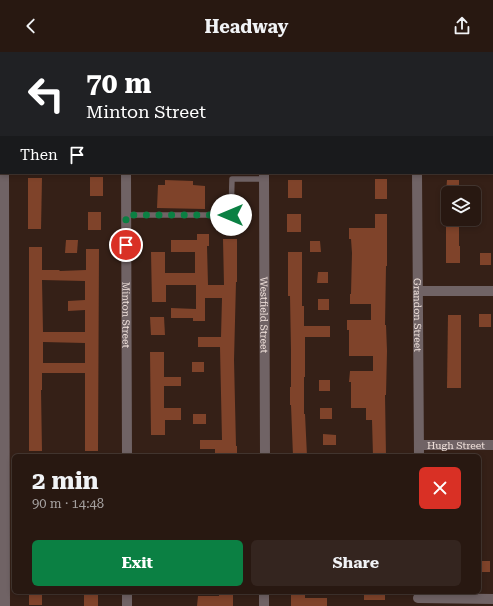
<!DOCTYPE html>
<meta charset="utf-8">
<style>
body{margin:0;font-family:"Roboto Serif",serif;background:#34251f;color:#f1f3f6;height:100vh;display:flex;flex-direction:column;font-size:15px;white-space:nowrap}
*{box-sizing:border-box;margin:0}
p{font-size:13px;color:#a5a09f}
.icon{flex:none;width:22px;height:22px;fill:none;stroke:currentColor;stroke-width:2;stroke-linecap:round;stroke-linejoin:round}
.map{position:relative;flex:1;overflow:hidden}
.details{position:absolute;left:12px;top:402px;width:469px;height:140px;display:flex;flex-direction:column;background:#281811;border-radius:6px;box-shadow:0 2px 6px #0003,0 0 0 1px #443731}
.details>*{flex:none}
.hud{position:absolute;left:0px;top:0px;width:493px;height:122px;box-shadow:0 2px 6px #0003,0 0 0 1px #443731;background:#202124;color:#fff;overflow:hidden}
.controls{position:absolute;left:441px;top:134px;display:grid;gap:8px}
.controls a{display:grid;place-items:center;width:40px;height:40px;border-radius:6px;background:#281811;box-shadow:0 2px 6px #0003,0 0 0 1px #443731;font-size:20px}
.pin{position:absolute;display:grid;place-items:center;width:34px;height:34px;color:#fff;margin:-17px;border:2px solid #fff;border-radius:50%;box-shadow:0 1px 4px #0007}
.me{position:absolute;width:44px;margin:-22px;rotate:270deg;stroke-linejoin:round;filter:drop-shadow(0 0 3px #0008)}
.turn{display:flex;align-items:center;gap:14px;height:84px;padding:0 20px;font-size:18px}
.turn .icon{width:52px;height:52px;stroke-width:2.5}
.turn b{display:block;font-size:28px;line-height:34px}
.then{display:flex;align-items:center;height:38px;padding:0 20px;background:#0003;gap:8px;font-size:15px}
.round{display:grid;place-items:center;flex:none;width:42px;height:42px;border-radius:6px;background:#34251f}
.overview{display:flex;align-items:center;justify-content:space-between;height:68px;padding:0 20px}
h1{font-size:24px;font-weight:700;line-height:30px}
.button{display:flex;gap:8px;margin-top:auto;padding:8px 20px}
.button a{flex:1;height:46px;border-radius:6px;background:#0b8043;color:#fff;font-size:16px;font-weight:700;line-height:46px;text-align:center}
.button a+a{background:#34251f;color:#f1f3f6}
header{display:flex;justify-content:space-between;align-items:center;height:52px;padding:0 20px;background:#281811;font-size:18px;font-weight:700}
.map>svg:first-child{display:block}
</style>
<header><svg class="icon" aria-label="back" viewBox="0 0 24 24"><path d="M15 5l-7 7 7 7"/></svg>Headway<svg class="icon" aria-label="share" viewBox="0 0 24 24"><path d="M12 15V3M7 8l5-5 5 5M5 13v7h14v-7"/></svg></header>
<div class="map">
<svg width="493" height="554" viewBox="0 0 493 554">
<rect width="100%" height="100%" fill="#352017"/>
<g fill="#43281c">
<path d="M 0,0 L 144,0 L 1,1 L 0,54 Z"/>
<path d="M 168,0 L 493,0 L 493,56 L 492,1 L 168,1 Z"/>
</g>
<g fill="#7f432a" fill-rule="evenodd">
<rect x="90" y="125" width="13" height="19"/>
<path d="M 28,126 L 42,126 L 41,177 L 28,177 Z"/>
<rect x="375" y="127" width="12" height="20"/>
<path d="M 165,128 L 193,129 L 193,133 L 205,134 L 205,157 L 157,156 L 158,133 L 165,133 Z"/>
<rect x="288" y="128" width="14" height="18"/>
<path d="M 447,128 L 459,128 L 459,141 L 446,141 Z"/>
<rect x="88" y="160" width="13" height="18"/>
<rect x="287" y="162" width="14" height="18"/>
<path d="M 375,162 L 387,162 L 387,214 L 386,214 L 385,273 L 386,273 L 387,299 L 386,343 L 385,343 L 386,404 L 373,404 L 372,368 L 366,368 L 366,356 L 351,356 L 351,330 L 349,330 L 350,319 L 373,319 L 373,304 L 349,304 L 349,278 L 347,278 L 347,268 L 371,268 L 371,252 L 350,252 L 350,242 L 351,242 L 352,201 L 351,187 L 349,187 L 349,176 L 375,176 Z"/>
<path d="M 446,167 L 459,167 L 459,194 L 460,194 L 460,211 L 446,211 Z"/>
<path d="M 197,182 L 209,182 L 209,194 L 207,194 L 208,233 L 224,233 L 223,187 L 237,187 L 237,230 L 236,230 L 234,308 L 236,394 L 237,394 L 237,404 L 215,404 L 215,397 L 200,397 L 200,388 L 222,388 L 220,295 L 198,295 L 198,285 L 221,285 L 222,246 L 205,246 L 205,269 L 193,269 L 193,266 L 171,266 L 171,256 L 196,257 L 196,233 L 166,233 L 166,250 L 152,250 L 151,200 L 165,200 L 165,221 L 195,221 L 195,200 L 171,200 L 171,188 L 197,188 Z"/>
<path d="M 66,188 L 78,188 L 77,201 L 65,201 Z"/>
<path d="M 310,189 L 320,189 L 321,200 L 310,200 Z"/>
<path d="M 29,195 L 42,195 L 42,218 L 59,218 L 60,219 L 86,218 L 86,197 L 99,197 L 98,399 L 85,399 L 85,321 L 42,321 L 42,338 L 41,338 L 42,399 L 29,399 ZM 42,228 L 85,229 L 85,248 L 68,249 L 68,259 L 85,258 L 85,280 L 43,280 ZM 43,290 L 85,291 L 85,311 L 43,311 Z"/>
<path d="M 288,200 L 302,200 L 302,254 L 304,254 L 304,274 L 330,274 L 330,285 L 305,285 L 305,325 L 304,325 L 304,362 L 305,362 L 307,404 L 293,404 L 291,353 L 290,353 L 290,335 L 291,335 L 291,298 L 290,244 L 288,244 Z"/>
<rect x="480" y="201" width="11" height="12"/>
<path d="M 318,220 L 328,220 L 328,231 L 317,231 Z"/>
<rect x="318" y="247" width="11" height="11"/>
<rect x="479" y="262" width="12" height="13"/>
<path d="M 448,263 L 461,263 L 461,336 L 447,336 Z"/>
<path d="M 150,265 L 164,265 L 165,283 L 151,283 Z"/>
<path d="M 150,300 L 164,300 L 164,325 L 181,325 L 181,334 L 164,334 L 164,356 L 181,356 L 181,368 L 165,368 L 165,383 L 151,383 Z"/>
<rect x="192" y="310" width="12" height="10"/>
<rect x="319" y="328" width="11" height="11"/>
<rect x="320" y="356" width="12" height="11"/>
<rect x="193" y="362" width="13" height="10"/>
<path d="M 323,382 L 336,383 L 336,393 L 323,393 Z"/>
<rect x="480" y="509" width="10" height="11"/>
<rect x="29" y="540" width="13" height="13"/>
<rect x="84" y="540" width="14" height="14"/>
<path d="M 219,540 L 233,540 L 233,554 L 197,554 L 198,544 L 219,544 Z"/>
<path d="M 291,540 L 305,540 L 305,546 L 327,546 L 327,554 L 291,554 Z"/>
<rect x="364" y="540" width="21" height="8"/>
</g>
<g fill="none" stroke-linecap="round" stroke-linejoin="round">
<g stroke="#706365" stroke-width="5.5">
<path d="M 125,0 L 126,1"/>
<path d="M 104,1 L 105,0"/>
<path d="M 321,1 L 397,1"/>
<path d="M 126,163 L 231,163 L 232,127 L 264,127"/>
</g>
<g stroke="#706365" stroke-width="10">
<path d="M 20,1 L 20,0"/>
<path d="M 156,1 L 156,0"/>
<path d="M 292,1 L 292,0"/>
<path d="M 428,1 L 428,0"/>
<path d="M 4,121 L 5,554"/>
<path id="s1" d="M 126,121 L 127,404"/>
<path id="s2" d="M 264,121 L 265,404"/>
<path id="s3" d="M 417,121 L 419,404"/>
<path d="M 419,239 L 493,239"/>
<path id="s4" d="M 419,393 L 493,393"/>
<path d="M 418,546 L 493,547"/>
<path d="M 127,554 L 127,540"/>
<path d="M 264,554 L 264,540"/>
</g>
<g stroke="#9a8689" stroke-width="10">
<path d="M 0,78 L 1,78"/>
<path d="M 492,81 L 493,81"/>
</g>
</g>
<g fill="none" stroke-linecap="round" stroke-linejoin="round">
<path stroke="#0b8043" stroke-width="7" stroke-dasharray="0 12.6" d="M 126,193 L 126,163 L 231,163"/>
</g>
<g text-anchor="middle" stroke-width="3.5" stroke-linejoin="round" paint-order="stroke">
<g font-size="10" fill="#f3e4de" stroke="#160c08">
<text dy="4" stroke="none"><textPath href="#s3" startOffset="142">Grandon Street</textPath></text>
<text dy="4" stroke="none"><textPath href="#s1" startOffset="142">Minton Street</textPath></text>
<text dy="4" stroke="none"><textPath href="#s2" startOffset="142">Westfield Street</textPath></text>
<text dy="4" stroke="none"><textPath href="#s4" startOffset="37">Hugh Street</textPath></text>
</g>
</g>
</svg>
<div class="controls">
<a><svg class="icon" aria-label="layers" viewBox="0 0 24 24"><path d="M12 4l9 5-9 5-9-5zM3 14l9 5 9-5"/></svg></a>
</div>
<div class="pin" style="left:126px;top:193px;background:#d93025"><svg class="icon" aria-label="arrive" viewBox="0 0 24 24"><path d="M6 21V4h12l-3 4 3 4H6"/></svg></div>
<svg class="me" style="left:231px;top:163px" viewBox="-20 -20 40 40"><circle r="19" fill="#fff"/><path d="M0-13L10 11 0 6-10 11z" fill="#0b8043"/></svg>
<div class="hud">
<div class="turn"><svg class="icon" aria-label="left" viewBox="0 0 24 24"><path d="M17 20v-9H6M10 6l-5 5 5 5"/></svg><div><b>70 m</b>Minton Street</div></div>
<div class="then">Then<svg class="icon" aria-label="arrive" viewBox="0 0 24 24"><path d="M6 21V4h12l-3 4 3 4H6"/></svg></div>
</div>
<section class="details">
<div class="overview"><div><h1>2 min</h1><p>90 m · 14:48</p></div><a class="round" style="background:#d93025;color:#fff"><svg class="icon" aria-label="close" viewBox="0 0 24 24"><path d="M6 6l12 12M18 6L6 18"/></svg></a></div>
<div class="button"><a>Exit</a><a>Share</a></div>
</section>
</div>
